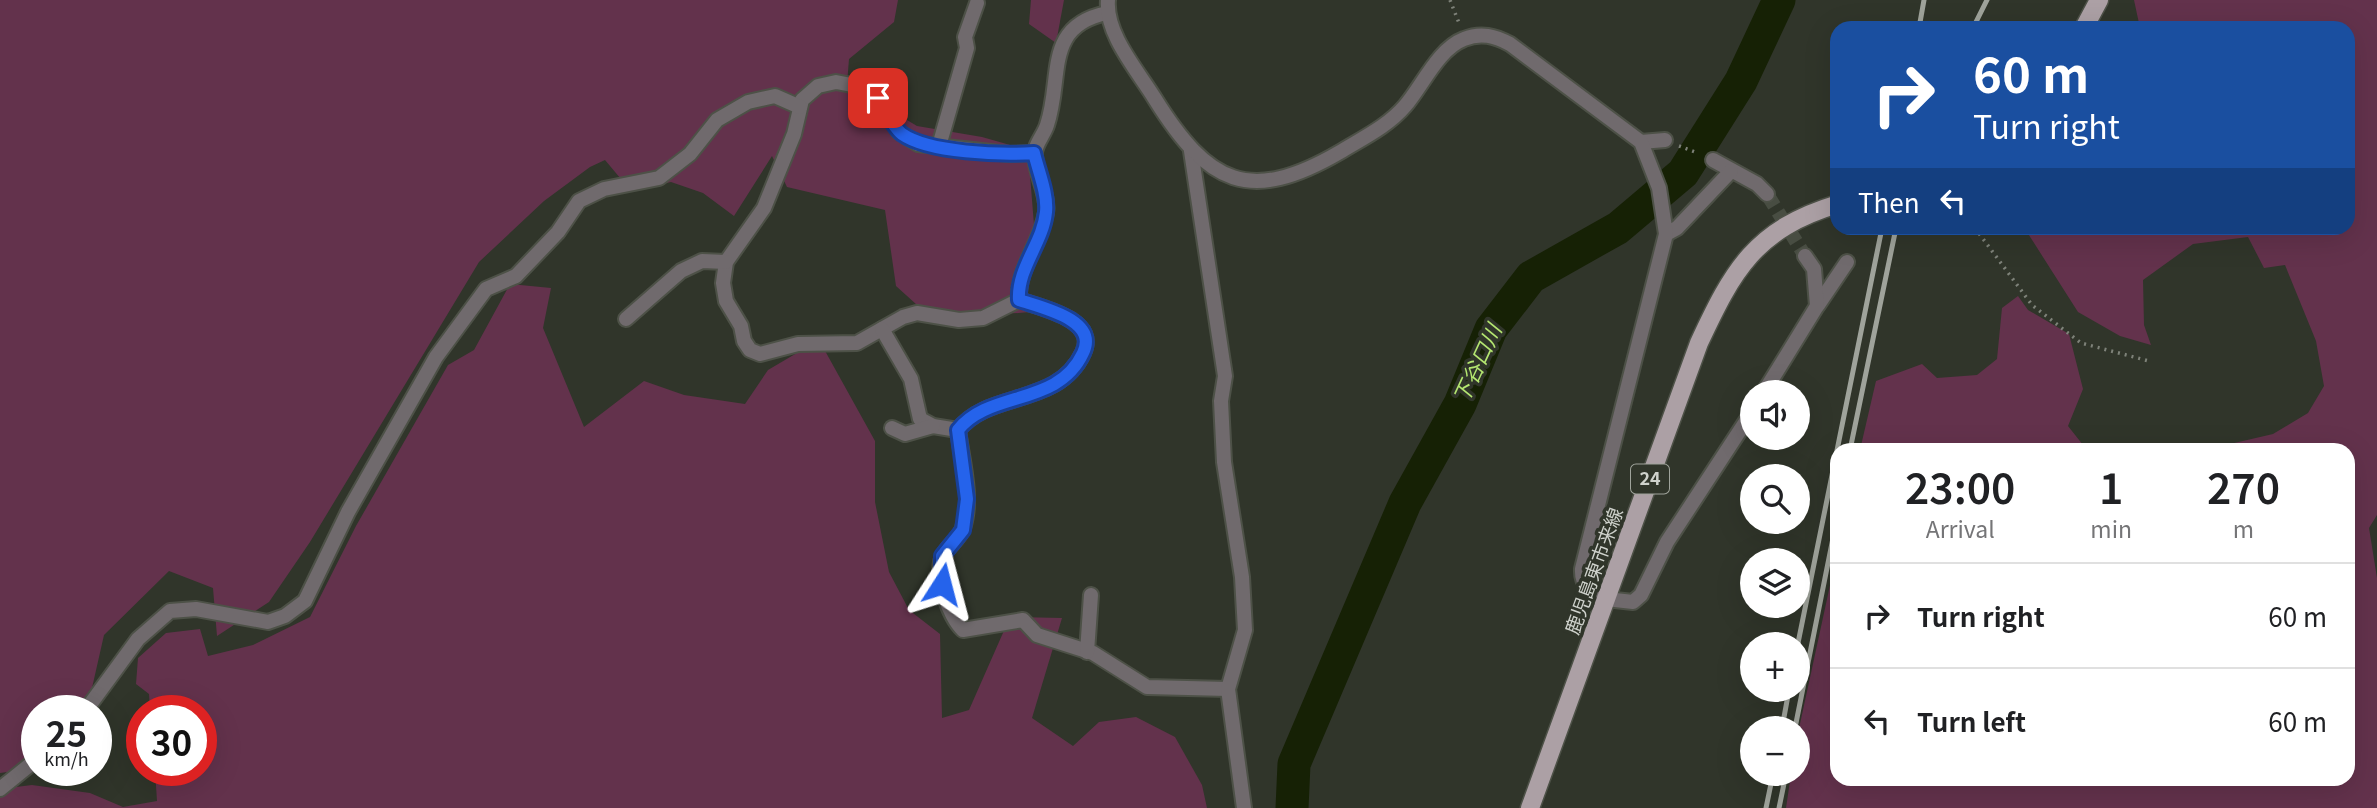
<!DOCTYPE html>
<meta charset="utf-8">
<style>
body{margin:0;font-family:Georgia,"Noto Sans JP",serif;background:#f6f6f6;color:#202124;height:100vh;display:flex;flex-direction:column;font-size:26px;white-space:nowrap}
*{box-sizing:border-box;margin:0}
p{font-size:23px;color:#757577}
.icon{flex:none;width:38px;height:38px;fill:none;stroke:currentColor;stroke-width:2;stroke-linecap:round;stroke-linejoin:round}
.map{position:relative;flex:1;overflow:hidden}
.panel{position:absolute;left:1830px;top:443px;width:525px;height:343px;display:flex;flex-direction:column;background:#fff;border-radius:21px;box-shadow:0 7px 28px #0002}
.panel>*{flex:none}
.guide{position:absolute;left:1830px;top:21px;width:525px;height:214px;border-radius:21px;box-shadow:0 7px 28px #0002;background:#1a4fa0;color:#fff;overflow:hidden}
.buttons{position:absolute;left:1740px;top:380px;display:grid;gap:14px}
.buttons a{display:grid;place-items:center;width:70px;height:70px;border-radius:50%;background:#fff;box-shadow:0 7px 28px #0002;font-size:35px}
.speed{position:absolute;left:21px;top:695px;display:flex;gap:14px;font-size:35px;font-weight:700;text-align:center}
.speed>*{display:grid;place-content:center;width:91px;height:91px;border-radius:50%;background:#fff;box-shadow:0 7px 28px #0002;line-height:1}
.speed small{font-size:18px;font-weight:400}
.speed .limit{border:10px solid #d22;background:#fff;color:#111}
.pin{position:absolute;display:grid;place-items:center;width:60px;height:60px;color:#fff;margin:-30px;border-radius:14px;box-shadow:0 4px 10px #0006}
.me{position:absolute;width:77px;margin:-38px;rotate:9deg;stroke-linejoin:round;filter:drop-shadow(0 0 5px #0008)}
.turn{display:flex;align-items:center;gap:24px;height:147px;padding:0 28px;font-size:32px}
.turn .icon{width:91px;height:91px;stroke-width:2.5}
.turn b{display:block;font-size:49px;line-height:60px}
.then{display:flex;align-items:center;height:66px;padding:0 28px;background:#0003;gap:14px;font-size:26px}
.eta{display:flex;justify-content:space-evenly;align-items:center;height:119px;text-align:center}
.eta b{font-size:42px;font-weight:600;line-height:49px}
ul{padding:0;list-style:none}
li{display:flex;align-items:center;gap:21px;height:105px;padding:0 28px;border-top:2px solid #e0e0e0}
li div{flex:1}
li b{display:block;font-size:26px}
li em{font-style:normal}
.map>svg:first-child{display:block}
</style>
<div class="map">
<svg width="2377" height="808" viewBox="0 0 2377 808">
<rect width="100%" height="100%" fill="#30352a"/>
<g fill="#63324c">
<path d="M 0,0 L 898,0 L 894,22 L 849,59 L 847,84 L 917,126 L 982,137 L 1028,150 L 1034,225 L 1033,254 L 1010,288 L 1048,310 C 1008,316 968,313 927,314 L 896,286 L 885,210 L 787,187 L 772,156 L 734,216 L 703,193 L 671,182 L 631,191 L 605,160 L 590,167 L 544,201 L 479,262 L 310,542 L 269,602 L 217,636 L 213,588 L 169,571 L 104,635 L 87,710 L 37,710 L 37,768 L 0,773 Z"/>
<path d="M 1031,0 L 1064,0 L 1056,43 L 1029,24 Z"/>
<path d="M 2134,0 L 2377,0 L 2377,515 L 2369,528 L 2377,578 L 2377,808 L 1786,808 L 1791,774 L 1797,774 L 1798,733 L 1837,553 L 1838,779 L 2348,779 L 2348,450 L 2226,450 L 2230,444 L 2273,434 L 2308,413 L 2324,386 L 2316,341 L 2285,265 L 2264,268 L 2248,237 L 2193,244 L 2143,280 L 2144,325 L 2151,345 L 2120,336 L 2078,312 L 2027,232 L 2032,228 L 2348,228 L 2348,28 L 2140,28 Z"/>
<path d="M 510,284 L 551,288 L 543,328 L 584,427 L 644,381 L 684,395 L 745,404 L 768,370 L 819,340 L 875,441 L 875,502 L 889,572 L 909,610 L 940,634 L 942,718 L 969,710 L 1010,617 L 1062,618 L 1032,718 L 1073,746 L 1099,722 L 1136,717 L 1175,737 L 1202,785 L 1207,808 L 0,808 L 0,789 L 32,785 L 90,793 L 123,807 L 157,801 L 155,770 L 201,770 L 201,710 L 150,710 L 149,694 L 136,684 L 138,658 L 166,633 L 200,629 L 208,656 L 253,645 L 310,617 L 356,526 L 448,365 L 474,350 Z"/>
<path d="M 2018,296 L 2028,310 L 2069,334 L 2083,389 L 2068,426 L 2087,450 L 1860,450 L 1876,381 L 1922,364 L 1937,378 L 1977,375 L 1997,359 L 2002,308 Z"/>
</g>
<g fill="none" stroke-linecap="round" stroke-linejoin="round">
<path stroke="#162105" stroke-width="33" d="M 1292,808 L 1294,764 L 1405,503 L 1460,404 L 1491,329 L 1531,277 L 1618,228 L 1683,173 L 1741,81 L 1779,0"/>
<path stroke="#484d42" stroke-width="14" stroke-dasharray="14 7" stroke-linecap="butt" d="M 1767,194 L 1805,256"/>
<g stroke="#4d5147" stroke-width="18">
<g id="minor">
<path d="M 1107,13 C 1043,26 1063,78 1047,125 C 1044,135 1034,145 1035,155 C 1035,174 1049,195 1046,213 C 1040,244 1017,269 1019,300 C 1043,308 1099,320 1083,353 C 1058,407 989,390 958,430 C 962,460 973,499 963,528 C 960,538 949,545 944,554 C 933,573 949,617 963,630 L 1023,620 L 1037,635 L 1093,653 L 1147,687 L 1228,689"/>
<path d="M 1641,142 L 1665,140"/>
<path d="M 939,146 L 967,48 L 965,37 L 977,3"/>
<path d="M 1191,151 L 1225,376 L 1221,401 L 1224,462 L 1242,577 L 1245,630 L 1228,689 L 1244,808"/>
<path d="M 1713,160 L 1757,184 L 1767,194"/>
<path d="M 1666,234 L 1677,228 L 1731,171"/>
<path d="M 1019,300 L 983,318 L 959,320 L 917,313 L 903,317 L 857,343 L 798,344 L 760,354 L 750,350 L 744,341 L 741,326 L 726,301 L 723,283 L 726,262 L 764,208 L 794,134 L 802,100 L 818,86 L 836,82 L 862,87 L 878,98 L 899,132 L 918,144 L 1009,154 L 1034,153"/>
<path d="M 1818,305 L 1847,262"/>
<path d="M 626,319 L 681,271 L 702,261 L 726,262"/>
<path d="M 882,329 L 911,379 L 920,419 L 933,426 L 958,430"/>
<path d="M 1764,392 L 1817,306 L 1814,269 L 1805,256"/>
<path d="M 892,428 L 905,434 L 933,426"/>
<path d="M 1606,599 L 1633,602 L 1641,595 L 1667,542 L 1752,412"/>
<path d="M 1087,652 L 1091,595"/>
<path d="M 86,710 L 138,639 L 170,611 L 196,609 L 268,622 L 285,616 L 305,601 L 348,512 L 436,357 L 486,289 L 516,276 L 558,232 L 579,201 L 604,189 L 659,178 L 690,154 L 717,120 L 748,102 L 775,96 L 800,107"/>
<path d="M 0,789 L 37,759"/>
</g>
</g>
<g stroke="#4d5147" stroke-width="18">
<path id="tertiary" d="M 1108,0 C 1105,34 1138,71 1155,99 C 1208,184 1249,205 1340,152 C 1363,138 1388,126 1405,106 C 1423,85 1438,49 1464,39 C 1481,32 1495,36 1510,44 L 1641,142 L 1659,188 L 1666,234 L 1582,569 C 1581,587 1592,591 1606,599"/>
</g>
<g stroke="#4d5147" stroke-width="21">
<g id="primary">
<path d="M 2084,28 L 2099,0"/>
<path d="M 1530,808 L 1699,343 C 1733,270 1755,229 1838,204"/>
</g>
</g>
<g stroke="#7e8279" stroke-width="3.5" stroke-dasharray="2 5" stroke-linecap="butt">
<path d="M 1450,0 L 1459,23"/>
<path d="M 1679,146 L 1698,153"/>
<path d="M 1975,228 L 2032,305 L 2081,343 L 2149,361"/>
</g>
<use href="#minor" stroke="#706a6d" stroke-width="14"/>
<use href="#tertiary" stroke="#706a6d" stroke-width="14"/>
<use href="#primary" stroke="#aca0a5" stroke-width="18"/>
<g stroke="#9fa39b" stroke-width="5">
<path d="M 1919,28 L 1924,0"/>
<path d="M 1973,28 L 1987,0"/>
<path d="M 1850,450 L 1896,228"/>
<path d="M 1797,648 L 1882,228"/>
<path d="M 1782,728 L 1789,690"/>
<path d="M 1795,728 L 1838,513"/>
<path d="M 1766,808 L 1773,774"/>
<path d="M 1779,808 L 1786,774"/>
</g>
</g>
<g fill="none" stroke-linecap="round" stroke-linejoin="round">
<g stroke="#184099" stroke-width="18">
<path id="route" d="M 878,98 C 885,109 892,126 902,134 C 929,153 1001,155 1034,153 C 1038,170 1048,194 1046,212 C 1043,243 1017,268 1019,300 C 1043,308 1099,320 1083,353 C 1058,407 989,390 958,430 L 967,499 L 963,530 L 942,556 L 942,584"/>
</g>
<use href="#route" stroke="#2563eb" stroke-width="12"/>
</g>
<g text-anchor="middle" stroke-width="7" stroke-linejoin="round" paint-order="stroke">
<rect fill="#30352a" stroke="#9fa39b" stroke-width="2" x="1631" y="464.5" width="38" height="29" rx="5"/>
<g font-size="18" font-weight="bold" fill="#cfd2cc">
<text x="1650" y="485">24</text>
</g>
<g font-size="19" fill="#cfd2cc" stroke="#30352a">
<text transform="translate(1594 571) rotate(-70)" y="7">鹿児島東市来線</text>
</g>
<g font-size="21" font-style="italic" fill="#b5e771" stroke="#30352a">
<text transform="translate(1478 364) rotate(-65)" y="7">下谷口川</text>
</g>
</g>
</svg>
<div class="buttons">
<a><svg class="icon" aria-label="sound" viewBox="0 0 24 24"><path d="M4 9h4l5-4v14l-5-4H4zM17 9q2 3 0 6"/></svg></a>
<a><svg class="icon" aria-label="search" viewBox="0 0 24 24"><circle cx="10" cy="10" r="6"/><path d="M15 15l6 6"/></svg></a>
<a><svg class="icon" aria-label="layers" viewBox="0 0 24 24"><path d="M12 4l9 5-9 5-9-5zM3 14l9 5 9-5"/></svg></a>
<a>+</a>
<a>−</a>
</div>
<div class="speed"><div>25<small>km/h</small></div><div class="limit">30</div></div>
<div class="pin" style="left:878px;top:98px;background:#d93025"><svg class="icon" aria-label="arrive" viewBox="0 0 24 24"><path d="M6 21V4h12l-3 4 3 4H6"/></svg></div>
<svg class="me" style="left:942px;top:584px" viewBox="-20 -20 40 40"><path d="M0-17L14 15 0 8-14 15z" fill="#2563eb" stroke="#fff" stroke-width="4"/></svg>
<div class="guide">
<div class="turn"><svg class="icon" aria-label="right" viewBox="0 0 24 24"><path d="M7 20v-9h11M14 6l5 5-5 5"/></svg><div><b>60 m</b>Turn right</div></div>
<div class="then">Then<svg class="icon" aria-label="left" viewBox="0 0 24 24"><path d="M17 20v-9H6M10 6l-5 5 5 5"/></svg></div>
</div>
<section class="panel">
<div class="eta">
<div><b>23:00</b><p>Arrival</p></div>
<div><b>1</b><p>min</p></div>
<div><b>270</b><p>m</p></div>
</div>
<ul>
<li><svg class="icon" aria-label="right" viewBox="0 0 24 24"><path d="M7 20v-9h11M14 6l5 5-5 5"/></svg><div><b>Turn right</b></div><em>60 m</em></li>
<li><svg class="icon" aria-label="left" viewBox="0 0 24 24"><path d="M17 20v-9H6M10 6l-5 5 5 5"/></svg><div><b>Turn left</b></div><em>60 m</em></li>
</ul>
</section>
</div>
